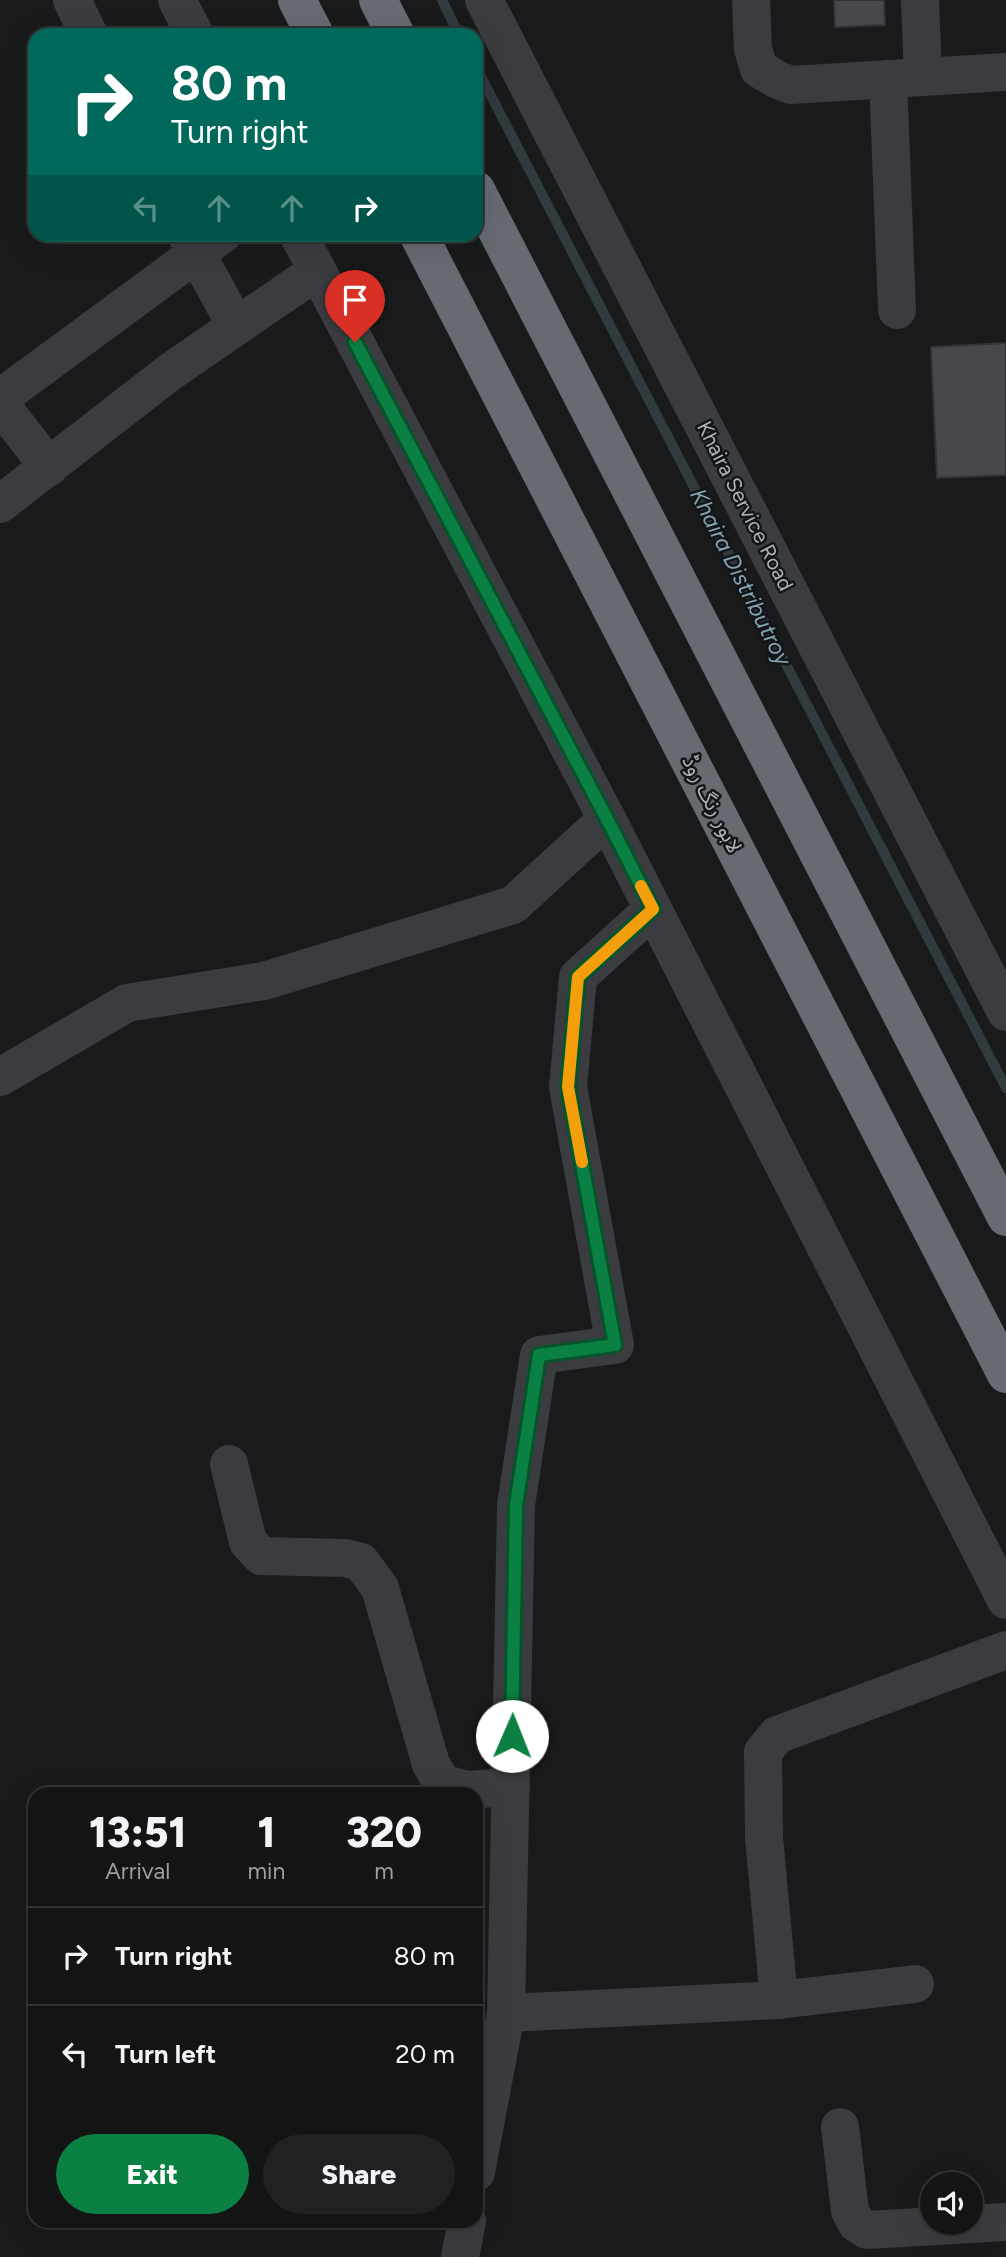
<!DOCTYPE html>
<meta charset="utf-8">
<style>
body{margin:0;font-family:Figtree,"Noto Sans Arabic",sans-serif;background:#202122;color:#f1f3f6;height:100vh;display:flex;flex-direction:column;font-size:26px;white-space:nowrap}
*{box-sizing:border-box;margin:0}
p{font-size:23px;color:#9d9ea0}
.icon{flex:none;width:38px;height:38px;fill:none;stroke:currentColor;stroke-width:2;stroke-linecap:round;stroke-linejoin:round}
.map{position:relative;flex:1;overflow:hidden}
.panel{position:absolute;left:28px;top:1787px;width:455px;height:441px;display:flex;flex-direction:column;background:#131414;border-radius:21px;box-shadow:0 7px 28px #0002,0 0 0 2px #323334}
.panel>*{flex:none}
.top-card{position:absolute;left:28px;top:28px;width:455px;height:214px;border-radius:21px;box-shadow:0 7px 28px #0002,0 0 0 2px #323334;background:#00695c;color:#fff;overflow:hidden}
.tools{position:absolute;left:920px;top:2172px;display:grid;gap:14px}
.tools a{display:grid;place-items:center;width:63px;height:63px;border-radius:50%;background:#131414;box-shadow:0 7px 28px #0002,0 0 0 2px #323334;font-size:35px}
.pin{position:absolute;display:grid;place-items:center;width:60px;height:60px;color:#fff;margin:-72px -30px;border-radius:50% 50% 50% 0;rotate:-45deg;box-shadow:0 0 7px #0007}
.pin .icon{rotate:45deg}
.me{position:absolute;width:77px;margin:-38px;rotate:1deg;stroke-linejoin:round;filter:drop-shadow(0 0 5px #0008)}
.turn{display:flex;align-items:center;gap:24px;height:147px;padding:0 28px;font-size:32px}
.turn .icon{width:91px;height:91px;stroke-width:2.5}
.turn b{display:block;font-size:49px;line-height:60px}
.lanes{display:flex;align-items:center;height:66px;padding:0 28px;background:#0003;justify-content:center;gap:35px;direction:ltr}
.lanes .off{opacity:.35}
.eta{display:flex;justify-content:space-evenly;align-items:center;height:119px;text-align:center}
.eta b{font-size:42px;font-weight:800;line-height:49px}
.primary-button{display:flex;gap:14px;margin-top:auto;padding:14px 28px}
.primary-button a{flex:1;height:80px;border-radius:42px;background:#0b8043;color:#fff;font-size:28px;font-weight:800;line-height:80px;text-align:center}
.primary-button a+a{background:#202122;color:#f1f3f6}
ul{padding:0;list-style:none}
li{display:flex;align-items:center;gap:21px;height:98px;padding:0 28px;border-top:2px solid #323334}
li div{flex:1}
li b{display:block;font-size:26px}
li em{font-style:normal}
.map>svg:first-child{display:block}
</style>
<div class="map">
<svg width="1006" height="2257" viewBox="0 0 1006 2257">
<rect width="100%" height="100%" fill="#191a1b"/>
<g fill="none" stroke-linecap="round" stroke-linejoin="round">
<g stroke="#303a3f" stroke-width="10">
<path d="M 442,0 L 459,35"/>
<path d="M 476,67 L 1006,1088"/>
</g>
</g>
<g fill="#46484b" stroke="#333437" stroke-width="2">
<path d="M 834,0 L 884,0 L 885,25 L 835,27 Z"/>
<path d="M 1006,343 L 1006,475 L 937,478 L 931,347 Z"/>
</g>
<g fill="none" stroke-linecap="round" stroke-linejoin="round">
<g stroke="#3b3c40" stroke-width="38">
<path d="M 72,0 L 89,35"/>
<path d="M 484,0 L 1006,1012"/>
<path d="M 751,0 L 753,49 L 759,69 L 778,80 L 791,85 L 1006,72"/>
<path d="M 920,0 L 923,76"/>
<path d="M 888,79 L 897,310"/>
<path d="M 186,234 L 236,326"/>
<path d="M 0,398 L 223,234"/>
<path d="M 0,404 L 49,467"/>
<path d="M 0,504 L 170,372 L 317,271"/>
<path d="M 0,1077 L 127,1003 L 264,981 L 513,905 L 607,819"/>
<path d="M 229,1464 L 248,1542 L 261,1556 L 345,1558 L 361,1562 L 380,1588 L 431,1764 L 442,1783 L 467,1790 L 511,1787"/>
<path d="M 779,2000 L 764,1837 L 763,1752 L 777,1735 L 1006,1650"/>
<path d="M 506,2013 L 779,2000 L 915,1984"/>
<path d="M 840,2127 L 850,2211 L 857,2224 L 867,2230 L 1006,2222"/>
<path d="M 476,2172 L 506,2013 L 516,1505 L 539,1355 L 615,1345 L 568,1087 L 578,977 L 653,909"/>
<path d="M 460,2257 L 467,2221"/>
</g>
<g stroke="#3b3c40" stroke-width="38">
<path d="M 177,0 L 195,35"/>
<path d="M 298,234 L 607,819 L 1006,1600"/>
</g>
<g stroke="#676b71" stroke-width="38">
<path d="M 297,0 L 315,35"/>
<path d="M 378,0 L 396,35"/>
<path d="M 476,190 L 1006,1217"/>
<path d="M 418,234 L 1006,1374"/>
</g>
</g>
<g fill="none" stroke-linecap="round" stroke-linejoin="round">
<g stroke="#07532c" stroke-width="18">
<path id="route" d="M 355,342 L 607,819 L 653,909 L 578,977 L 568,1087 L 615,1345 L 539,1355 L 516,1505 L 512,1736"/>
</g>
<use href="#route" stroke="#0b8043" stroke-width="12"/>
<path stroke="#f59e0b" stroke-width="12" d="M 582,1162 L 568,1087 L 578,977 L 653,909 L 641,886"/>
</g>
<g text-anchor="middle" stroke-width="5" stroke-linejoin="round" paint-order="stroke">
<g font-size="21" fill="#acb3ba" stroke="#141517">
<text transform="translate(745 506) rotate(63)" y="7">Khaira Service Road</text>
<text transform="translate(712 804) rotate(63)" y="7">لاہور رنگ روڈ</text>
</g>
<g font-size="23" font-style="italic" fill="#85a4b3" stroke="#141517">
<text transform="translate(741 577) rotate(63)" y="8">Khaira Distributroy</text>
</g>
</g>
</svg>
<div class="tools">
<a><svg class="icon" aria-label="sound" viewBox="0 0 24 24"><path d="M4 9h4l5-4v14l-5-4H4zM17 9q2 3 0 6"/></svg></a>
</div>
<div class="pin" style="left:355px;top:342px;background:#d93025"><svg class="icon" aria-label="arrive" viewBox="0 0 24 24"><path d="M6 21V4h12l-3 4 3 4H6"/></svg></div>
<svg class="me" style="left:512px;top:1736px" viewBox="-20 -20 40 40"><circle r="19" fill="#fff"/><path d="M0-13L10 11 0 6-10 11z" fill="#0b8043"/></svg>
<div class="top-card">
<div class="turn"><svg class="icon" aria-label="right" viewBox="0 0 24 24"><path d="M7 20v-9h11M14 6l5 5-5 5"/></svg><div><b>80 m</b>Turn right</div></div>
<div class="lanes"><svg class="icon off" aria-label="left" viewBox="0 0 24 24"><path d="M17 20v-9H6M10 6l-5 5 5 5"/></svg><svg class="icon off" aria-label="ahead" viewBox="0 0 24 24"><path d="M12 20V5M6 11l6-6 6 6"/></svg><svg class="icon off" aria-label="ahead" viewBox="0 0 24 24"><path d="M12 20V5M6 11l6-6 6 6"/></svg><svg class="icon" aria-label="right" viewBox="0 0 24 24"><path d="M7 20v-9h11M14 6l5 5-5 5"/></svg></div>
</div>
<section class="panel">
<div class="eta">
<div><b>13:51</b><p>Arrival</p></div>
<div><b>1</b><p>min</p></div>
<div><b>320</b><p>m</p></div>
</div>
<ul>
<li><svg class="icon" aria-label="right" viewBox="0 0 24 24"><path d="M7 20v-9h11M14 6l5 5-5 5"/></svg><div><b>Turn right</b></div><em>80 m</em></li>
<li><svg class="icon" aria-label="left" viewBox="0 0 24 24"><path d="M17 20v-9H6M10 6l-5 5 5 5"/></svg><div><b>Turn left</b></div><em>20 m</em></li>
</ul>
<div class="primary-button"><a>Exit</a><a>Share</a></div>
</section>
</div>
